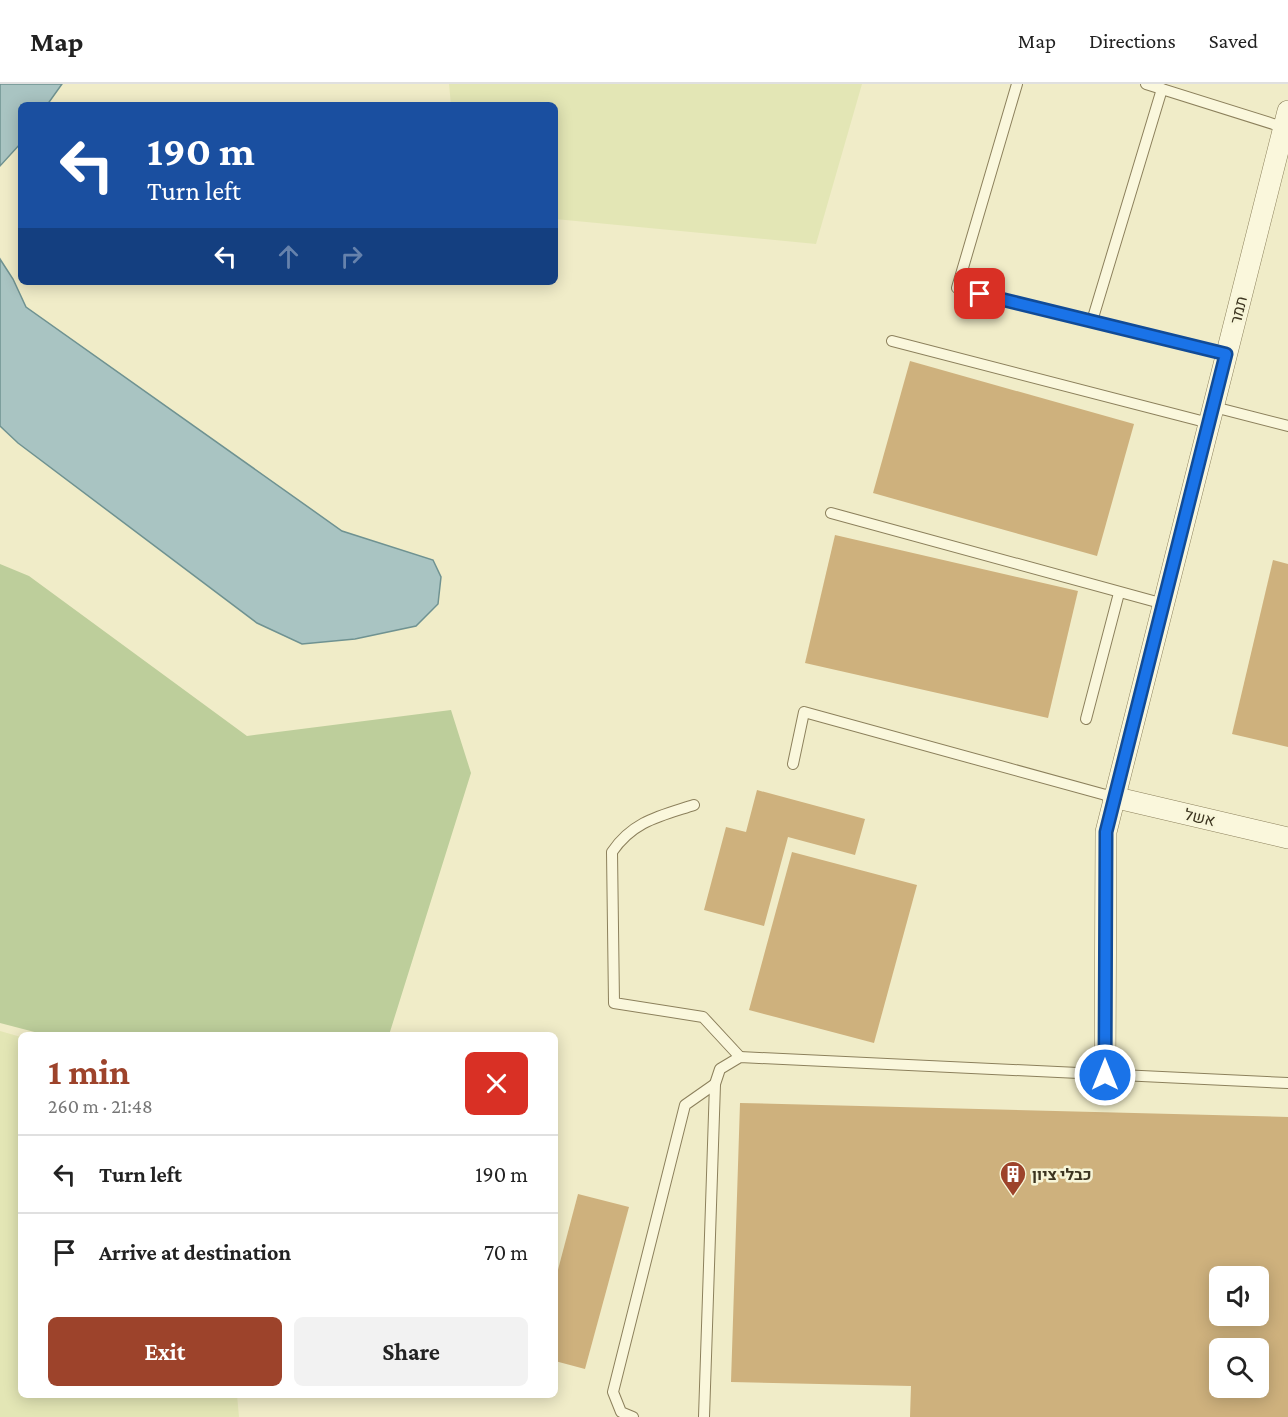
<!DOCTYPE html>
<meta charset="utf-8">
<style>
body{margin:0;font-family:"Crimson Pro",Heebo,serif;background:#f2f2f2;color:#222;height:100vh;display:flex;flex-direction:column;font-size:22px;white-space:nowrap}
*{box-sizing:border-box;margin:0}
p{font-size:20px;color:#767676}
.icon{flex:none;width:33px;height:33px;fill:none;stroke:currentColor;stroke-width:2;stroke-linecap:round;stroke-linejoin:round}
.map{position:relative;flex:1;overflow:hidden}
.panel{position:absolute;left:18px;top:948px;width:540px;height:366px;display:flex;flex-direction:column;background:#fff;border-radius:9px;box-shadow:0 3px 15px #0003}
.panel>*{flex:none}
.hud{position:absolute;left:18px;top:18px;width:540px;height:183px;border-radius:9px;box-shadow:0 3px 15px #0003;background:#1a4fa0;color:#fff;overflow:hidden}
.buttons{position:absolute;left:1209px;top:1182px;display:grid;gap:12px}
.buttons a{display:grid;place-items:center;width:60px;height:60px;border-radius:9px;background:#fff;box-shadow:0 3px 15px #0003;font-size:30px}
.pin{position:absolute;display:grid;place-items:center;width:51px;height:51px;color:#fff;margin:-26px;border-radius:12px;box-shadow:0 3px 9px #0006}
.me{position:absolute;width:66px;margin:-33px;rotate:0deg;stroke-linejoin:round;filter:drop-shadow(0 0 4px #0008)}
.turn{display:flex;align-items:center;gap:21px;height:126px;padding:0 30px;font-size:27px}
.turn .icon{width:78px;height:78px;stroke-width:2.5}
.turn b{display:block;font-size:42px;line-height:51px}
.lanes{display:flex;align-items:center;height:57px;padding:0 30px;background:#0003;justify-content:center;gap:30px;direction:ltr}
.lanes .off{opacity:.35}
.round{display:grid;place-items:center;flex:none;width:63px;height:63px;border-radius:9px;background:#f2f2f2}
.headline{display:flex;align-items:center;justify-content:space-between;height:102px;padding:0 30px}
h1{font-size:36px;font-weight:700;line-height:45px;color:#9d432b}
.button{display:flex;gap:12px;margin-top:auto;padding:12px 30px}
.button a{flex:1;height:69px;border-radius:9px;background:#9d432b;color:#fff;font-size:24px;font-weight:700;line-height:69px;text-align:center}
.button a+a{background:#f2f2f2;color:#222}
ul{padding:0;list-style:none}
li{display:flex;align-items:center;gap:18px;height:78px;padding:0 30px;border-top:2px solid #e0e0e0}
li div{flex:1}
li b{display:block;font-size:22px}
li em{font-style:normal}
header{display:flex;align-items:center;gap:36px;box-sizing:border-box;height:84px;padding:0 30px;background:#fff;border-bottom:2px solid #e0e0e0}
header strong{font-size:28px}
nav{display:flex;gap:33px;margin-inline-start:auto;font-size:21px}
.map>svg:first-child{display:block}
</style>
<header>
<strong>Map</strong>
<nav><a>Map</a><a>Directions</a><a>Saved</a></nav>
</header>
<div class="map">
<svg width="1288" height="1333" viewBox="0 0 1288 1333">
<rect width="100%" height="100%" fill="#f0ecc8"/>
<g fill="#e3e6b5">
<path d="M 449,0 L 862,0 L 816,160 L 555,135 L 555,21 L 451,21 Z"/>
<path d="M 0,947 L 21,953 L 21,1311 L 237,1311 L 239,1333 L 0,1333 Z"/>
</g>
<path fill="#bdce9b" d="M 0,480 L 29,492 L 247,652 L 451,626 L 471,689 L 389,951 L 46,951 L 0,939 Z"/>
<g fill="#a9c4c2" stroke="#6f9291" stroke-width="1.5">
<path d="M 0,0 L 62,0 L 47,21 L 21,21 L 21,59 L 0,82 Z"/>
<path d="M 0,175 L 13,195 L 26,223 L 342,447 L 433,476 L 441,493 L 438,520 L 416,542 L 355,555 L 302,560 L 257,539 L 18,359 L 0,342 Z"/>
</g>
<g fill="#ceb17d" fill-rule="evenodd">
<path d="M 910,277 L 1134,340 L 1097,472 L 873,409 Z"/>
<path d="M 835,451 L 1078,507 L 1048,634 L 805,579 Z"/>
<path d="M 1273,476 L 1288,480 L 1288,663 L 1232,650 Z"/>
<path d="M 757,706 L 865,735 L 855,771 L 788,753 L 764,842 L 704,826 L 726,743 L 746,748 Z"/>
<path d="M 792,768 L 917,801 L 874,959 L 749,926 Z"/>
<path d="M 740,1019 L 1288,1033 L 1288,1333 L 910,1333 L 911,1302 L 731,1298 ZM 1220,1192 L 1258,1192 L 1258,1232 L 1220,1232 ZM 1220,1264 L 1258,1264 L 1258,1304 L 1220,1304 Z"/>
<path d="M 578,1110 L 629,1123 L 585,1285 L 555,1277 L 555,1197 Z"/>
</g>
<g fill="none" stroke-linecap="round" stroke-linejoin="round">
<g stroke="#8c805c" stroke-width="12">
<g id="service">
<path d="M 1017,0 L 957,204 L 1226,270"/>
<path d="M 1146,0 L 1286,44"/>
<path d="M 1092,237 L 1162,5"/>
<path d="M 892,257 L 1209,339"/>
<path d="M 1214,323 L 1288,342"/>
<path d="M 831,429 L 1164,520"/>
<path d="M 1086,635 L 1119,509"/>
<path d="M 793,680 L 804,628 L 1113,713"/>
<path d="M 694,721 C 660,732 633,737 612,768 L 614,919 L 703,933 L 740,973"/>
<path d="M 633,1333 L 621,1328 L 613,1308 L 685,1021 L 715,1000"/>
<path d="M 704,1333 L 715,1000 L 720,985 L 740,973 L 1288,999"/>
</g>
</g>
<g stroke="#8c805c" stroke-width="22">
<g id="minor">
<path d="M 1113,713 L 1288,754"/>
<path d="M 1105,991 L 1106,748 L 1288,27"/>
</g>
</g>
<use href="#service" stroke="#faf7dc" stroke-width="10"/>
<use href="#minor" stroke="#faf7dc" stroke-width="21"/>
</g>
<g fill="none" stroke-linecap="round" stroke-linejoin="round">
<g stroke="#114b97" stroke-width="15">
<path id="route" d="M 980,210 L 1226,270 L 1106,748 L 1105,991"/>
</g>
<use href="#route" stroke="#1a73e8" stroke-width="10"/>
</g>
<defs>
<g id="building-pin" transform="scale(1.35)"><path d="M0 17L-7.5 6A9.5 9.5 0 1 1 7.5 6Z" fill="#9d432b" stroke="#f7f5d8"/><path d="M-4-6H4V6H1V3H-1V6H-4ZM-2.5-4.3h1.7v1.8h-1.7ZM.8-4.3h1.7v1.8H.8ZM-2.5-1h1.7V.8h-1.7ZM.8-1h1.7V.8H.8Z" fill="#fff"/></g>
</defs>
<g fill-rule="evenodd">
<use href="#building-pin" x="1013" y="1090"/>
</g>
<g text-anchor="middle" stroke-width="5" stroke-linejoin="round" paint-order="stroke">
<g font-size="16" fill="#3c3420" stroke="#f7f5d8">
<text transform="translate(1238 226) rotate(-76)" y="6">תמר</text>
<text transform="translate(1200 733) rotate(13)" y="6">אשל</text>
</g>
<g font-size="16" font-weight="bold" fill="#3c3420" stroke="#f7f5d8" text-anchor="start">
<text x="1032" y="1096">כבלי ציון</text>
</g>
</g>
</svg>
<div class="buttons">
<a><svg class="icon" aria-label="sound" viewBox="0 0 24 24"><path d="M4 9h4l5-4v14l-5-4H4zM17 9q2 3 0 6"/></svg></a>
<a><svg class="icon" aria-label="search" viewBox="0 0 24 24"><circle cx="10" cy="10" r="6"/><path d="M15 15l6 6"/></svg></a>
</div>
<div class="pin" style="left:980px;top:210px;background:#d93025"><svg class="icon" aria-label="arrive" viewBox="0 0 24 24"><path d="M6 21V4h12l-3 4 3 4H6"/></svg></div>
<svg class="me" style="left:1105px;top:991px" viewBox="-20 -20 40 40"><circle r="17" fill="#1a73e8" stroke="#fff" stroke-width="3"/><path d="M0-11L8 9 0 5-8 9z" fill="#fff"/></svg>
<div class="hud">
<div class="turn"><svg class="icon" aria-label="left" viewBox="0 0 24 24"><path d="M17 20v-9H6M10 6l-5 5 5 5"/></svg><div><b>190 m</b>Turn left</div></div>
<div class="lanes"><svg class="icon" aria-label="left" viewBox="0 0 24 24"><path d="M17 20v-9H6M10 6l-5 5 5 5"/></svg><svg class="icon off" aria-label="ahead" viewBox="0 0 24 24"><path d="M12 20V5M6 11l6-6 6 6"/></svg><svg class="icon off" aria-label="right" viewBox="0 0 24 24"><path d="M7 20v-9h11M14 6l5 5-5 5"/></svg></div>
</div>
<section class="panel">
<div class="headline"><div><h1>1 min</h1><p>260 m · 21:48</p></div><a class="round" style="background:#d93025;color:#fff"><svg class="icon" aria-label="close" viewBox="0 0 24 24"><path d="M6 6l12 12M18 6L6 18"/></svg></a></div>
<ul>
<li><svg class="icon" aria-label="left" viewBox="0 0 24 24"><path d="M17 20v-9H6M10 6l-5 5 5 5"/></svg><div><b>Turn left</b></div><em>190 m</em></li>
<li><svg class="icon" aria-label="arrive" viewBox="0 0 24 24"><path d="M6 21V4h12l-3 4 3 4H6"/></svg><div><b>Arrive at destination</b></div><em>70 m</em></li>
</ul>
<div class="button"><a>Exit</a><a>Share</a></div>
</section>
</div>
